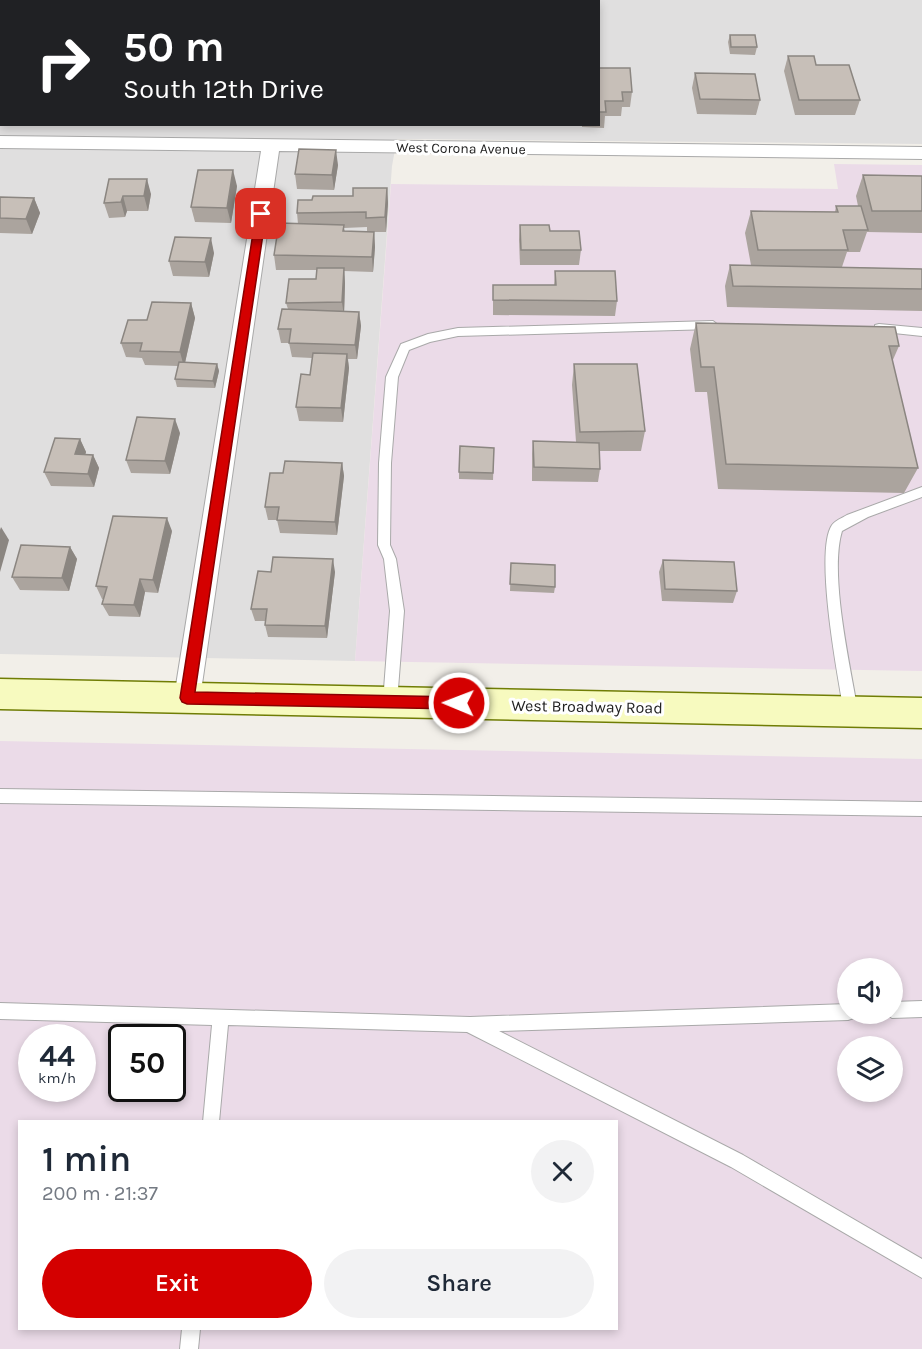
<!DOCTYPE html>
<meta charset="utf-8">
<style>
body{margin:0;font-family:Karla,sans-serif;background:#f2f2f3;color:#1f2937;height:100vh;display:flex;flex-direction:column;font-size:22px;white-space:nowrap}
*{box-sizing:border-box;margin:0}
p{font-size:20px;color:#747a83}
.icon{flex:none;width:33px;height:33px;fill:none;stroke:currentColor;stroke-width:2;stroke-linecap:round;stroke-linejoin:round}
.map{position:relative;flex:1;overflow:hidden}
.panel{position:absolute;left:18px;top:1120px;width:600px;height:210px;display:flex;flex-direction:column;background:#fff;border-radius:0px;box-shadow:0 3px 9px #0003}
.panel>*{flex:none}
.top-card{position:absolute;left:0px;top:0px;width:600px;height:126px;box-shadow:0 3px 9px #0003;background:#202124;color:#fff;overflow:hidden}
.controls{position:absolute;left:837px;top:958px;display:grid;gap:12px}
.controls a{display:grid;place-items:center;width:66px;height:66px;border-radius:50%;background:#fff;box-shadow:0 3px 9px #0003;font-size:30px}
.speed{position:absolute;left:18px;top:1024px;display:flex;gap:12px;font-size:30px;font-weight:700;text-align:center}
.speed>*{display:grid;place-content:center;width:78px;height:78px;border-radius:50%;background:#fff;box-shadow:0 3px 9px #0003;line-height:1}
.speed small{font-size:15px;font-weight:400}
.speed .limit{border:3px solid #111;border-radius:9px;background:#fff;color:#111}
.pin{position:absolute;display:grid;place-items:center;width:51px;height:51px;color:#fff;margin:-26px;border-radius:12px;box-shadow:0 3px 9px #0006}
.me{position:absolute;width:66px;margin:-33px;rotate:271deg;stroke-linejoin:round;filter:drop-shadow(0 0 4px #0008)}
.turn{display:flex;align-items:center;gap:21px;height:126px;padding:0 24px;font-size:27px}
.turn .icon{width:78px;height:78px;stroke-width:2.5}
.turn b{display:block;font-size:42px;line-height:51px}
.round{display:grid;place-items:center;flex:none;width:63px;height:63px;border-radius:32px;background:#f2f2f3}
.overview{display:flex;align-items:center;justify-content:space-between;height:102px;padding:0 24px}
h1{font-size:36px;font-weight:600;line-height:45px}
.cta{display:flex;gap:12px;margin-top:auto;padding:12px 24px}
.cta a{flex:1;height:69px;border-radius:36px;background:#d40000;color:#fff;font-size:24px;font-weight:600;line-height:69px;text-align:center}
.cta a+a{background:#f2f2f3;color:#1f2937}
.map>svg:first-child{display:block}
</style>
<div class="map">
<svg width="922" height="1349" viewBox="0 0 922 1349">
<rect width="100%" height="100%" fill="#f2efe9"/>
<path fill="#e0dfdf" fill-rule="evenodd" d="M 0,0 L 922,0 L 922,144 L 397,139 L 392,166 L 355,661 L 0,654 ZM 2,2 L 598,2 L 598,124 L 2,124 Z"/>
<g fill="#ebdbe8" fill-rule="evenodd">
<path d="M 834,164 L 922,165 L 922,671 L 355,661 L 391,184 L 838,189 Z"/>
<path d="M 0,741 L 922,759 L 922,1349 L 0,1349 ZM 848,969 L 892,969 L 892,1014 L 848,1014 ZM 32,1038 L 82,1038 L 82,1089 L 32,1089 ZM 122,1038 L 172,1038 L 172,1089 L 122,1089 ZM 848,1047 L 892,1047 L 892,1092 L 848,1092 ZM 20,1122 L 616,1122 L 616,1329 L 20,1329 Z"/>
</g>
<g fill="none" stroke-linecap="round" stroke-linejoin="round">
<g stroke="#a9a9a9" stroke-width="2">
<g id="lane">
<path d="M 713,321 L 718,325 L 713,329 L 458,336 L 430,342 L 409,350 L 398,377 L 391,463 L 390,545 L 396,559 L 404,611 L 397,702 L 395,706 L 390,708 L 385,706 L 383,702 L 390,611 L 384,559 L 378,545 L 379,463 L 386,377 L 401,344 L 428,334 L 458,328 Z"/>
<path d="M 879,324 L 922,328 L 922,336 L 875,331 L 875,325 Z"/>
<path d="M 922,487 L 922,497 L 868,517 L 842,531 C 829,574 850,665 858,712 L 856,716 L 851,718 L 846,716 L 844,712 C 838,678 814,551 832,525 C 836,520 842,518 847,515 Z"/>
<path d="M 0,789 L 922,802 L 922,816 L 0,803 Z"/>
<path d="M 922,1001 L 922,1017 L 892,1018 L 886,1014 L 892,1014 L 892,1002 Z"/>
<path d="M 0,1003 L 470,1017 L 848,1004 L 848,1014 L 855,1014 L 854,1018 L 848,1020 L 499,1031 L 743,1155 L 922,1259 L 922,1278 L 731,1167 L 467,1032 L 228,1025 L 219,1122 L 203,1122 L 212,1025 L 0,1019 Z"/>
<path d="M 182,1329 L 200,1329 L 198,1349 L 180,1349 Z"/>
</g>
</g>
<g stroke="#a9a9a9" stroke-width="2">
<path id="street" d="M 0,136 L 922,147 L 922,159 L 279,151 L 200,698 L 196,706 L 187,709 L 178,706 L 174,698 L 261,151 L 0,148 Z"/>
</g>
<g stroke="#707d05" stroke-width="3">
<path id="secondary" d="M 0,679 L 922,698 L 922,728 L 0,709 Z"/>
</g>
<use href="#lane" fill="#fff" fill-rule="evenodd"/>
<use href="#street" fill="#fff" fill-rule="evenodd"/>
<use href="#secondary" fill="#f7fabf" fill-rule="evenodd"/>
</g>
<g fill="#aba49e" fill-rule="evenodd">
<path d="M 0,0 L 22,0 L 22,2 L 2,2 L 2,30 L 0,33 Z"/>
<rect x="170" y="0" width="57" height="2"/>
<rect x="246" y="0" width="40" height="2"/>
<path d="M 730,35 L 757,47 L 755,55 L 730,54 L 728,42 Z"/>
<path d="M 788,56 L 816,65 L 860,100 L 855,115 L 795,115 L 784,71 Z"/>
<path d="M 598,68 L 632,92 L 630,107 L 622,107 L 621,116 L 605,116 L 604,128 L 582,127 L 582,124 L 598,124 Z"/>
<path d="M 695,73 L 760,100 L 756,115 L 697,114 L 692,88 Z"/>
<path d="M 338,165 L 334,190 L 297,189 L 295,174 Z"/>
<path d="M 863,175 L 922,176 L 922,233 L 867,232 L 860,252 L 847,252 L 842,267 L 922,269 L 922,311 L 727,307 L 725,286 L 730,265 L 751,265 L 745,233 L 751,211 L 835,212 L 836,206 L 858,206 L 856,196 Z"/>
<path d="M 109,179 L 151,194 L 148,211 L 127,211 L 125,217 L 109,218 L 104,203 Z"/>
<path d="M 237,186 L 231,223 L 195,222 L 191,207 Z"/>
<path d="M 387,188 L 388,203 L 386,232 L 374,232 L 375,247 L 373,272 L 344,271 L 345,283 L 344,311 L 359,312 L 361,326 L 357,359 L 348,359 L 349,368 L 343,422 L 299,421 L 296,407 L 310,375 L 312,358 L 292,357 L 289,343 L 281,343 L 278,329 L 288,309 L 286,303 L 316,279 L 316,270 L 276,270 L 274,255 L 298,224 L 297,213 L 312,200 L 353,196 ZM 367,227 L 367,232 L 345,231 L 344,228 Z"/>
<path d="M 0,197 L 34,198 L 40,213 L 32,234 L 0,233 Z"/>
<path d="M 520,225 L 550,231 L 581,250 L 579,265 L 520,265 L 519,240 Z"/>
<path d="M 214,253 L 209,277 L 173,276 L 169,261 Z"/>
<path d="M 555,271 L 617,301 L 615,316 L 493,315 L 493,285 L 554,285 Z"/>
<path d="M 191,303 L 195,318 L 185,363 L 217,364 L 219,371 L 215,388 L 177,387 L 175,379 L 178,366 L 145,365 L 142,358 L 126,357 L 121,343 L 147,320 Z"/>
<path d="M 696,323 L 899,346 L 892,362 L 918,468 L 904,493 L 718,489 L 707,392 L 695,392 L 690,349 Z"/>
<path d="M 574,364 L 645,431 L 641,451 L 600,451 L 600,469 L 598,482 L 532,481 L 532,454 L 533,441 L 576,442 L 572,385 Z"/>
<path d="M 180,433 L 170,474 L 131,473 L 126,460 Z"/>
<path d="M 80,439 L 86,452 L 85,454 L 93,455 L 99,468 L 94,487 L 51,486 L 44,472 Z"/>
<path d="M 494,448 L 493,480 L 459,479 L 459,472 Z"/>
<path d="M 342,463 L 344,476 L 337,535 L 280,533 L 277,520 L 268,520 L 265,507 Z"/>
<path d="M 172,531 L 158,593 L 145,592 L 140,617 L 109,616 L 102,604 L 104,599 L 102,599 L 96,586 Z"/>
<path d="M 70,547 L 77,559 L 69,591 L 20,590 L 12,577 Z"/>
<path d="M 663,560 L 737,591 L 733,603 L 662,601 L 659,572 Z"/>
<path d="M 511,563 L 555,587 L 554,593 L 510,591 Z"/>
<path d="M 271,572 L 335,572 L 327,638 L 268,637 L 265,625 L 265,621 L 255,621 L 251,609 Z"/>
</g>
<g fill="#8b8681">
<path d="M 0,20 L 2,24 L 2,30 L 0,33 Z"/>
<path d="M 336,150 L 338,165 L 334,190 L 332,175 Z"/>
<path d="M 233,170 L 237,186 L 231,223 L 227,208 Z"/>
<path d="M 147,179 L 151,194 L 148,211 L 144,196 Z"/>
<path d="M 387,188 L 388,203 L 386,232 L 385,217 Z"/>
<path d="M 123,196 L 127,211 L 125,217 L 121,202 Z"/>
<path d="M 34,198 L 40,213 L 32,234 L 26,219 Z"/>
<path d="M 374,232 L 375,247 L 373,272 L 372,257 Z"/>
<path d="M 211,238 L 214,253 L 209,277 L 205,262 Z"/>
<path d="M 344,268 L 345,283 L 344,317 L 342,302 Z"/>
<path d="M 191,303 L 195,318 L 184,367 L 180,352 Z"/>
<path d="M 359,312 L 361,326 L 357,359 L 355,345 Z"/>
<path d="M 347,354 L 349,368 L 343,422 L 341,408 Z"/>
<path d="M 217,364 L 219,371 L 215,388 L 213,381 Z"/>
<path d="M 175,419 L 180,433 L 170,474 L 165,461 Z"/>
<path d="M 80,439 L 86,452 L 82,468 L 75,454 Z"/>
<path d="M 93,455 L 99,468 L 94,487 L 88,474 Z"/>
<path d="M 342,463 L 344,476 L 337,535 L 335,522 Z"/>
<path d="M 167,518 L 172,531 L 158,593 L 153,580 Z"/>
<path d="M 1,527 L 9,540 L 0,572 L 0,530 Z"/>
<path d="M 70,547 L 77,559 L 69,591 L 62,578 Z"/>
<path d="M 333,559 L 335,572 L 327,638 L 325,626 Z"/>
<path d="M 140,579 L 145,592 L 140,617 L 134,605 Z"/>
</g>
<g fill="#c7bfb8" stroke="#8b8681" stroke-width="1.5">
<path d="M 0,0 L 19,0 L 18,2 L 2,2 L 2,12 L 0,12 Z"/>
<path d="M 730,35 L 755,35 L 757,47 L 731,47 Z"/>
<path d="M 788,56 L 814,56 L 816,65 L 849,65 L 860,100 L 799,100 Z"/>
<path d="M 598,68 L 630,68 L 632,92 L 622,92 L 623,101 L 605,101 L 606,112 L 598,112 Z"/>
<path d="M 695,73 L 755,74 L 760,100 L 700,99 Z"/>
<path d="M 299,149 L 336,150 L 332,175 L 295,174 Z"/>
<path d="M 198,170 L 233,170 L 227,208 L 191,207 Z"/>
<path d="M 863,175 L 922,176 L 922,211 L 872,211 Z"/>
<path d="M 109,179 L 147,179 L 144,196 L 123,196 L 121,202 L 104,203 Z"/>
<path d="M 353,188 L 387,188 L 385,217 L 366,218 L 366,212 L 297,213 L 298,200 L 312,200 L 313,196 L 353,196 Z"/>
<path d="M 0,197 L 34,198 L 26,219 L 0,218 Z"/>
<path d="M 836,206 L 861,206 L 868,230 L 843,230 L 848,250 L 758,250 L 751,211 L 838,212 Z"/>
<path d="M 279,223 L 344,225 L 343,231 L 374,232 L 372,257 L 274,255 Z"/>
<path d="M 520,225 L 549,225 L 550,231 L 579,231 L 581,250 L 521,250 Z"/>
<path d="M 175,237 L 211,238 L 205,262 L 169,261 Z"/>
<path d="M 730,265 L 922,269 L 922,289 L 733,286 Z"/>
<path d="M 317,268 L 344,268 L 342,302 L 286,303 L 289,279 L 316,279 Z"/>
<path d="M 555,271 L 615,271 L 617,301 L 493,300 L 493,285 L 556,285 Z"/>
<path d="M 152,302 L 191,303 L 180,352 L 140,351 L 142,343 L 121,343 L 128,320 L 147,320 Z"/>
<path d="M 282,309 L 359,312 L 355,345 L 289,343 L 291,329 L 278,329 Z"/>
<path d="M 696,323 L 895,327 L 899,346 L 889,346 L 918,468 L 726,464 L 714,367 L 701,367 Z"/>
<path d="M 313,353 L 347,354 L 341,408 L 296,407 L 301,374 L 310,375 Z"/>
<path d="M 179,362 L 217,364 L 213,381 L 175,379 Z"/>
<path d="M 574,364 L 637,364 L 645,431 L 580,432 Z"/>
<path d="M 137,417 L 175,419 L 165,461 L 126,460 Z"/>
<path d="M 55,438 L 80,439 L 75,454 L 93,455 L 88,474 L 44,472 Z"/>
<path d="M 533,441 L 599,443 L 600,469 L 534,467 Z"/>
<path d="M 460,446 L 494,448 L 493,473 L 459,472 Z"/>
<path d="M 285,461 L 342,463 L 335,522 L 277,520 L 279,507 L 265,507 L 270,473 L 283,473 Z"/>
<path d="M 113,516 L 167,518 L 153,580 L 140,579 L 134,605 L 102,604 L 107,587 L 96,586 Z"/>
<path d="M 21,545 L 70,547 L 62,578 L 12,577 Z"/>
<path d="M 273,557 L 333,559 L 325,626 L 265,625 L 267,609 L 251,609 L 258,571 L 271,572 Z"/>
<path d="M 663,560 L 734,562 L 737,591 L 665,589 Z"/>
<path d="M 511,563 L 555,565 L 555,587 L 510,584 Z"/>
</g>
<path fill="#d40000" stroke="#8a0000" stroke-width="1.5" d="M 261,211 L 266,214 L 195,692 L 459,697 L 464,699 L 466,703 L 464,708 L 459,709 L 187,704 L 182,702 L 180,698 L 256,214 Z"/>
<g text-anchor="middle" stroke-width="6" stroke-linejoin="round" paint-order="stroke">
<g font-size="14" fill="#222" stroke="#fff">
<text transform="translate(461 148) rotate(1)" y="5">West Corona Avenue</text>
</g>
<g font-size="16" fill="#222" stroke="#fff">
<text transform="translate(587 706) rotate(1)" y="6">West Broadway Road</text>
</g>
</g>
</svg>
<div class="controls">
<a><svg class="icon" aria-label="sound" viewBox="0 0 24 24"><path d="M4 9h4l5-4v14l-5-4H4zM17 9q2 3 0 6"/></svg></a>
<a><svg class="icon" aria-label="layers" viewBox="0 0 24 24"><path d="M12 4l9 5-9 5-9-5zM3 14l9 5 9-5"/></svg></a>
</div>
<div class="speed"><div>44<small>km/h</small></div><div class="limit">50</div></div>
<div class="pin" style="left:261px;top:214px;background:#d93025"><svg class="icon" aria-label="arrive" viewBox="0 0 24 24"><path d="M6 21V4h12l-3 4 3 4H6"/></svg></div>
<svg class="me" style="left:459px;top:703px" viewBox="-20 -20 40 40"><circle r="17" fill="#d40000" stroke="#fff" stroke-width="3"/><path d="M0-11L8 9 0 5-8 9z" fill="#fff"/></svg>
<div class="top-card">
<div class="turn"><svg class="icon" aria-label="right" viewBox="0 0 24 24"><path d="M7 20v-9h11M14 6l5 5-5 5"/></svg><div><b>50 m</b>South 12th Drive</div></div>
</div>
<section class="panel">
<div class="overview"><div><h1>1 min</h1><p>200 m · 21:37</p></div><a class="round"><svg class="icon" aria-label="close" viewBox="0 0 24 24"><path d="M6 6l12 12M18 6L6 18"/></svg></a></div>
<div class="cta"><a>Exit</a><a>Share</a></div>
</section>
</div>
